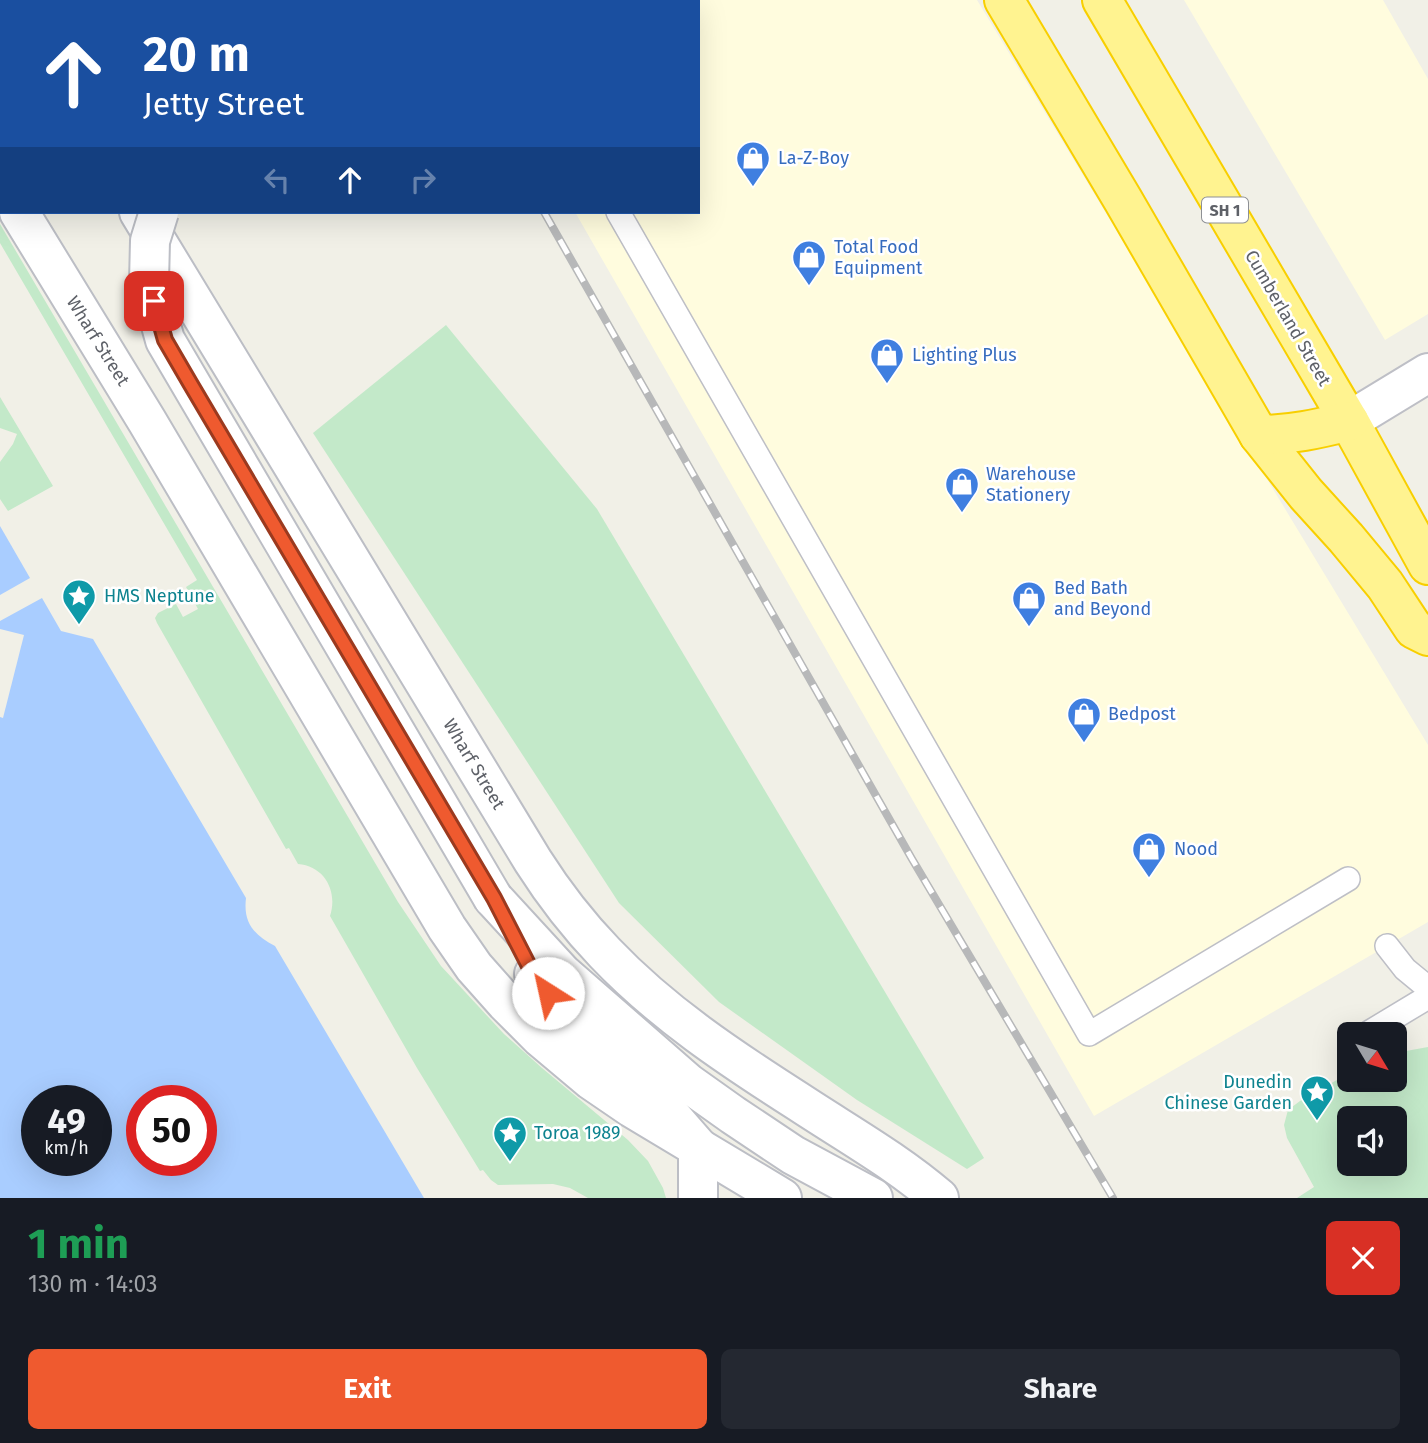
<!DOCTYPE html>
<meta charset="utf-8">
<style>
body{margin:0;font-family:"Fira Sans",sans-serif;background:#242831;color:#f1f3f6;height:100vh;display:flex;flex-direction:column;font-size:26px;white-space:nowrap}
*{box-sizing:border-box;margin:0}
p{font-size:23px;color:#9ea1a6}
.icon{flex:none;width:38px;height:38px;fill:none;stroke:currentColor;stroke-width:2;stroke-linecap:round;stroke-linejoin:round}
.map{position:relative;height:1198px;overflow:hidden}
.details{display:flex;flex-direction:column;background:#171b24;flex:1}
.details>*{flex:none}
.guide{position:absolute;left:0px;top:0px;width:700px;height:214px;box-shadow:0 7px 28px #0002;background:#1a4fa0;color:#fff;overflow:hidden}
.needle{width:46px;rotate:128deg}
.controls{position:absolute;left:1337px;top:1022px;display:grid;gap:14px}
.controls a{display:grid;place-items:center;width:70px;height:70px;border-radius:10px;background:#171b24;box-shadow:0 7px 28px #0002;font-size:35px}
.speed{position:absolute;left:21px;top:1085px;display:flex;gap:14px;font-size:35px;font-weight:700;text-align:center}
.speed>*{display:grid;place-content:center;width:91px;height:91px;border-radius:50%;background:#171b24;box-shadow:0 7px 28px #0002;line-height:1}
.speed small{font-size:18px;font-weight:400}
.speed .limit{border:10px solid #d22;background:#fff;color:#111}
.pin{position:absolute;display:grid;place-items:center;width:60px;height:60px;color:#fff;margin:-30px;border-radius:14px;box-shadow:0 4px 10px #0006}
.me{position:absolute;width:77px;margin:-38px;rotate:325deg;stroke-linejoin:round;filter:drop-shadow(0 0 5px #0008)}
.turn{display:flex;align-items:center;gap:24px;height:147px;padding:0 28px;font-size:32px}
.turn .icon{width:91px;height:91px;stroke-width:2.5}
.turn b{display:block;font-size:49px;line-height:60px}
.lanes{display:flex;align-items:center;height:66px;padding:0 28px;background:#0003;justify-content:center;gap:35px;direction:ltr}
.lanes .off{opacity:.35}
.round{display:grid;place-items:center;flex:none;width:74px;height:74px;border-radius:10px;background:#242831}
.headline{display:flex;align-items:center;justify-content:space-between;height:119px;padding:0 28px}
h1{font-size:42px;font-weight:700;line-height:52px;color:#1e9e55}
.cta{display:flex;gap:14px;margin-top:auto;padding:14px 28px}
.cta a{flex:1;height:80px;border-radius:10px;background:#ef5a2f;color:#fff;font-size:28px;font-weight:700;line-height:80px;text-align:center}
.cta a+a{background:#242831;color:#f1f3f6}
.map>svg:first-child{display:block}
</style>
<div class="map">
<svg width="1428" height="1198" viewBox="0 0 1428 1198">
<rect width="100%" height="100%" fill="#f1f0e7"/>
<g fill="#fffcde">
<path d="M 492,0 L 977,0 L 1428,745 L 1428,922 L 1094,1116 L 575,212 L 698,212 L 698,2 L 488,2 Z"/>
<path d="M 1184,0 L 1383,0 L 1428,79 L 1428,314 L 1385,340 Z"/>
</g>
<g fill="#c3e9c9" fill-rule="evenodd">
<path d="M 0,224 L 398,902 L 441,966 L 504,1034 L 542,1068 L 628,1140 L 648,1161 L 663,1188 L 666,1198 L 588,1198 L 570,1188 L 553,1184 L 498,1185 L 491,1180 L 483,1170 L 480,1171 L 417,1068 L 330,916 C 338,892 325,866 298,864 L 289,848 L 286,849 L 157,623 L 155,618 L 158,613 L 176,604 L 183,617 L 198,609 L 186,587 L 197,580 L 0,243 Z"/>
<path d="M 446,325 L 597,509 L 984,1158 L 967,1169 L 857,1100 L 719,1002 L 619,903 L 313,433 Z"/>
<path d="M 0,397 L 53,486 L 8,511 L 0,499 L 0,462 L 13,444 L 17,434 L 0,428 Z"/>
<path d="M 1428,1047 L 1428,1198 L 1297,1198 L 1314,1187 L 1287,1138 L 1284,1125 L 1288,1110 L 1300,1101 L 1349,1073 L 1349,1080 L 1395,1080 L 1395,1053 ZM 1395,1118 L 1395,1164 L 1349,1164 L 1349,1118 Z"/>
</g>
<g fill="#a9cdff" fill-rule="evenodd">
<path d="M 0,526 L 30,578 L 0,595 Z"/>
<path d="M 42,598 L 61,631 L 93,639 L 246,898 C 243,923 254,935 275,946 L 424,1198 L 0,1198 L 0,621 ZM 37,1101 L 96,1101 L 96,1160 L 37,1160 ZM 142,1101 L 201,1101 L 201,1160 L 142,1160 Z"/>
</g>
<path fill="#f1f0e7" d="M 0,629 L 24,635 L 3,718 L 0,717 Z"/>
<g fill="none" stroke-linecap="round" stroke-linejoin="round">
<g stroke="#bebfc6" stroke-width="26">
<g id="lane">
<path d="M 539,2 L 542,0"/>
<path d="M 618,212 L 1089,1034 L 1348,879"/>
<path d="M 1387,946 L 1405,969 L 1428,988"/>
<path d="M 1370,1032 L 1428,997"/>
</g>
</g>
<g stroke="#bebfc6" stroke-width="42">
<g id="street">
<path d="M 0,109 L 2,108"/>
<path d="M 1349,421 L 1428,373"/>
</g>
</g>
<g stroke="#bcbec5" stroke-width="42">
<g id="secondary">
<path d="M 9,0 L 11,2"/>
<path d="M 407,2 L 410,0"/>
<path d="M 0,182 L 2,185"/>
<path d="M 19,212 L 147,421 L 447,928 L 474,967 L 506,1003 L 541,1038 L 591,1080 L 632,1108 L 782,1198"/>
<path d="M 139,212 L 533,861 C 554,894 578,925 605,953 C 662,1013 730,1058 799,1102 C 846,1133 896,1161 939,1198"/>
<path d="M 493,898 L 562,973 L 688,1083 L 733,1115 L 793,1155 L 873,1198"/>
<path d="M 534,974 L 548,993 L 575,1023 L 658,1101 L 698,1147 L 698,1198"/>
</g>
</g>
<g stroke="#f8cf00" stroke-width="42">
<g id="highway">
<path d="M 1004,0 L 1123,200 L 1259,435 L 1306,494 L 1346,538 L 1385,585 L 1414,629 L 1428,636"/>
<path d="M 1102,0 L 1349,421 L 1428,565"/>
<path d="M 1259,435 C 1290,435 1318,429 1349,421"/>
</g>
</g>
<use href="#lane" stroke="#fff" stroke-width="23"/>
<use href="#street" stroke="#fff" stroke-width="38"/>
<use href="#secondary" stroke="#fff" stroke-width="38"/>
<use href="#highway" stroke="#fff390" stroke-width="38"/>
<g stroke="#b7b8b9" stroke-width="8">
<g id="rail">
<path d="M 424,0 L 425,2"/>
<path d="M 544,212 L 912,859 L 1113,1198"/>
</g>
</g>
<use href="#rail" stroke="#fff" stroke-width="5" stroke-dasharray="16" stroke-linecap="butt"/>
<g stroke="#bcbec5" stroke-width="42" stroke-linecap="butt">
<path id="secondary-bridge" d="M 159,212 L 150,241 L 149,282 L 165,340 L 493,898"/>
</g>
<use href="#secondary-bridge" stroke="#fff" stroke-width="38"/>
</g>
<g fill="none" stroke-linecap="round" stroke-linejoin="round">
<g stroke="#9b3a1f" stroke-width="18">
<path id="route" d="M 154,301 L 165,340 L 190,383 L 494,898 L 529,966 L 548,993"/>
</g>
<use href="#route" stroke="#ef5a2f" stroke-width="12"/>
</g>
<defs>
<g id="shop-pin" transform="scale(1.75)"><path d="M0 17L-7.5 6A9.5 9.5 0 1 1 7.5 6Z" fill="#3f7fe0" stroke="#fff"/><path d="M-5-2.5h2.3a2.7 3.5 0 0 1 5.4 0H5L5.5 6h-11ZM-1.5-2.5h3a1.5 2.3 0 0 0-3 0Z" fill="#fff"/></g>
<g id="sight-pin" transform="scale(1.75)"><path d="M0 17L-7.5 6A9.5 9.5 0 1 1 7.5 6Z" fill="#0f9aa8" stroke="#fff"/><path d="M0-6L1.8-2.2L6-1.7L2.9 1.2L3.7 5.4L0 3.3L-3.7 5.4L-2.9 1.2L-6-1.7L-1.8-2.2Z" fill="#fff"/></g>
</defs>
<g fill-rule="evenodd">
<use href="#shop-pin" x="753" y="158"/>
<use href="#shop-pin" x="809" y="257"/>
<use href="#shop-pin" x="887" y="355"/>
<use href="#shop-pin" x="962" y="484"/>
<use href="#sight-pin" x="79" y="596"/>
<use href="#shop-pin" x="1029" y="598"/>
<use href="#shop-pin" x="1084" y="714"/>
<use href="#shop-pin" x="1149" y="849"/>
<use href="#sight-pin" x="1317" y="1092"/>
<use href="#sight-pin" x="510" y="1133"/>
</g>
<g text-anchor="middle" stroke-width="5" stroke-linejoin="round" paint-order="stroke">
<rect fill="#fff" stroke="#8e9095" stroke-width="2" x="1202" y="197.5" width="46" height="25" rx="5"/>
<g font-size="16" font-weight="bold" fill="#5e6168">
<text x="1225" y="216">SH 1</text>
</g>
<g font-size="18" fill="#366cbe" stroke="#fff" text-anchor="start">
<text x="778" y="164">La-Z-Boy</text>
<text x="834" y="253">Total Food<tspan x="834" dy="21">Equipment</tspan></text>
<text x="912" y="361">Lighting Plus</text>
<text x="986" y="480">Warehouse<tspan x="986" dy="21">Stationery</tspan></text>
<text x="1054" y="594">Bed Bath<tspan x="1054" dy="21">and Beyond</tspan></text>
<text x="1108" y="720">Bedpost</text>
<text x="1174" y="855">Nood</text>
</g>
<g font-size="18" fill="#5e6168" stroke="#fff">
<text transform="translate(1288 318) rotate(60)" y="6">Cumberland Street</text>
<text transform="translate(98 341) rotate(58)" y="6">Wharf Street</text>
<text transform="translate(474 764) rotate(59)" y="6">Wharf Street</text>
</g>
<g font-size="18" fill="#0d838f" stroke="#fff" text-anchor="start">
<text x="104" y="602">HMS Neptune</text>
<text x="1292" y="1088" text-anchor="end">Dunedin<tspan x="1292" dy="21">Chinese Garden</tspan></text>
<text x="534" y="1139">Toroa 1989</text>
</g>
</g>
</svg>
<div class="controls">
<a><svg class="needle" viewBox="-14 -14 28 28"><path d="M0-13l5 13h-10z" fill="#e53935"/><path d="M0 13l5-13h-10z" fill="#9ea1a6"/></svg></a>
<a><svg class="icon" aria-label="sound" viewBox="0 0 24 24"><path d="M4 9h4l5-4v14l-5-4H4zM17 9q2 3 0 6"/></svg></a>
</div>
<div class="speed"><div>49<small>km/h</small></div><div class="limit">50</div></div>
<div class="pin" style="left:154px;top:301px;background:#d93025"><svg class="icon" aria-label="arrive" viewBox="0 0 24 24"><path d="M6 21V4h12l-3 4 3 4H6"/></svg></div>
<svg class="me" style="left:548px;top:993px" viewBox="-20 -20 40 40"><circle r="19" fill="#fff"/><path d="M0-13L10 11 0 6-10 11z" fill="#ef5a2f"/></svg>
<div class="guide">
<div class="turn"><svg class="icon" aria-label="ahead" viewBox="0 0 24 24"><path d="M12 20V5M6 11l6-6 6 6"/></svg><div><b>20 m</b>Jetty Street</div></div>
<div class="lanes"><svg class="icon off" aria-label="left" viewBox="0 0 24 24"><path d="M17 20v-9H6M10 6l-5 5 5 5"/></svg><svg class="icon" aria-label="ahead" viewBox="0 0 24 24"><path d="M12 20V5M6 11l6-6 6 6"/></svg><svg class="icon off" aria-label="right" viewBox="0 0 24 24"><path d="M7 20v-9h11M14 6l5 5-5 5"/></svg></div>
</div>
</div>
<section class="details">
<div class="headline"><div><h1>1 min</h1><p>130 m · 14:03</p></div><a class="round" style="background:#d93025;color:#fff"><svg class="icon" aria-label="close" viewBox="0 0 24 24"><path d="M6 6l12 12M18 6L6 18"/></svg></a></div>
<div class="cta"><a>Exit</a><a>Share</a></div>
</section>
